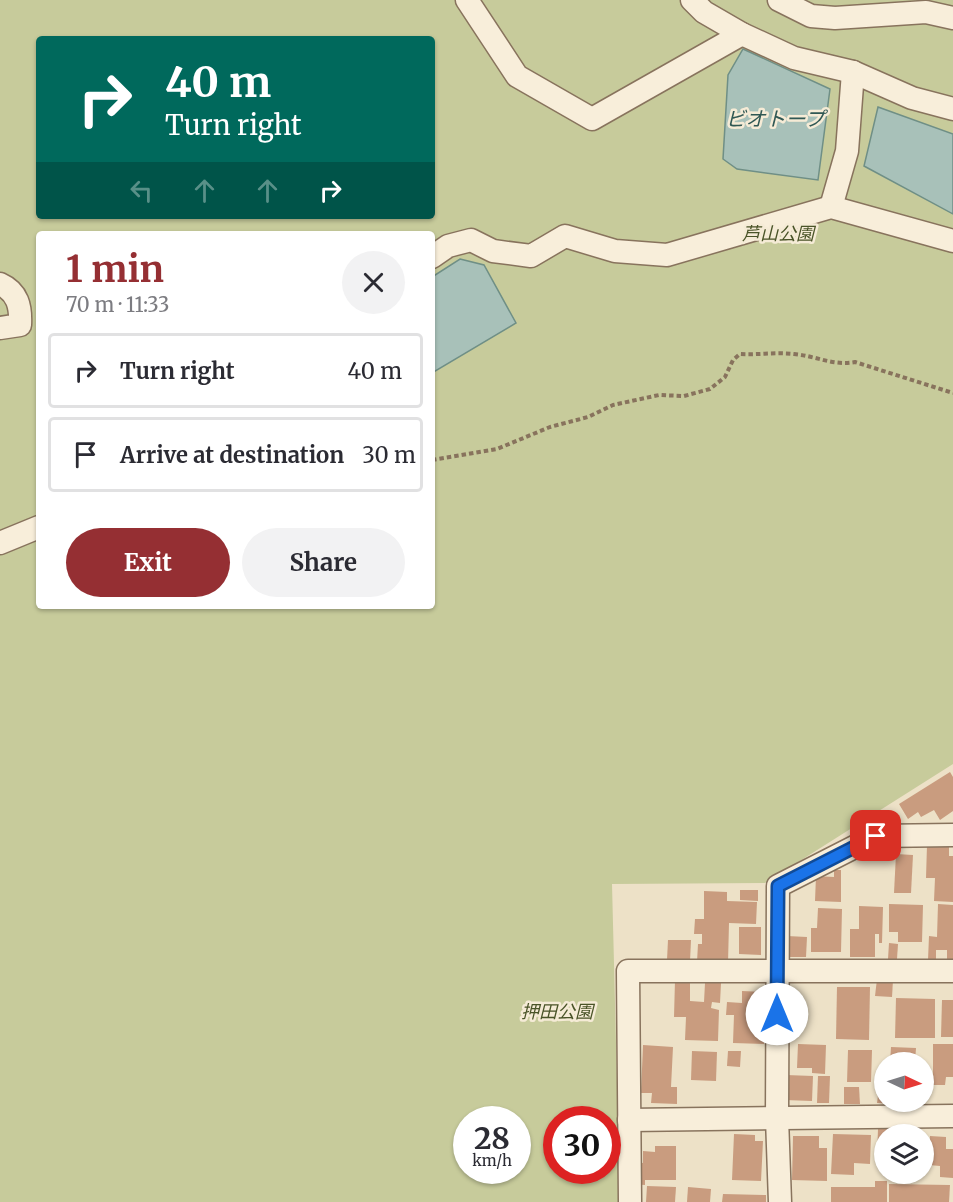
<!DOCTYPE html>
<meta charset="utf-8">
<style>
body{margin:0;font-family:Merriweather,"Noto Sans JP",serif;background:#f2f2f3;color:#2b2b33;height:100vh;display:flex;flex-direction:column;font-size:22px;white-space:nowrap}
*{box-sizing:border-box;margin:0}
p{font-size:20px;color:#7c7c81}
.icon{flex:none;width:33px;height:33px;fill:none;stroke:currentColor;stroke-width:2;stroke-linecap:round;stroke-linejoin:round}
.map{position:relative;flex:1;overflow:hidden}
.panel{position:absolute;left:36px;top:231px;width:399px;height:378px;display:flex;flex-direction:column;background:#fff;border-radius:6px;box-shadow:0 2px 4px #0004}
.panel>*{flex:none}
.top-card{position:absolute;left:36px;top:36px;width:399px;height:183px;border-radius:6px;box-shadow:0 2px 4px #0004;background:#00695c;color:#fff;overflow:hidden}
.needle{width:39px;rotate:94deg}
.tools{position:absolute;left:874px;top:1052px;display:grid;gap:12px}
.tools a{display:grid;place-items:center;width:60px;height:60px;border-radius:50%;background:#fff;box-shadow:0 2px 4px #0004;font-size:30px}
.speed{position:absolute;left:453px;top:1106px;display:flex;gap:12px;font-size:30px;font-weight:700;text-align:center}
.speed>*{display:grid;place-content:center;width:78px;height:78px;border-radius:50%;background:#fff;box-shadow:0 2px 4px #0004;line-height:1}
.speed small{font-size:15px;font-weight:400}
.speed .limit{border:9px solid #d22;background:#fff;color:#111}
.pin{position:absolute;display:grid;place-items:center;width:51px;height:51px;color:#fff;margin:-26px;border-radius:12px;box-shadow:0 3px 9px #0006}
.me{position:absolute;width:66px;margin:-33px;rotate:0deg;stroke-linejoin:round;filter:drop-shadow(0 0 4px #0008)}
.turn{display:flex;align-items:center;gap:21px;height:126px;padding:0 30px;font-size:27px}
.turn .icon{width:78px;height:78px;stroke-width:2.5}
.turn b{display:block;font-size:42px;line-height:51px}
.lanes{display:flex;align-items:center;height:57px;padding:0 30px;background:#0003;justify-content:center;gap:30px;direction:ltr}
.lanes .off{opacity:.35}
.round{display:grid;place-items:center;flex:none;width:63px;height:63px;border-radius:32px;background:#f2f2f3}
.overview{display:flex;align-items:center;justify-content:space-between;height:102px;padding:0 30px}
h1{font-size:36px;font-weight:700;line-height:45px;color:#952f33}
.action{display:flex;gap:12px;margin-top:auto;padding:12px 30px}
.action a{flex:1;height:69px;border-radius:36px;background:#952f33;color:#fff;font-size:24px;font-weight:700;line-height:69px;text-align:center}
.action a+a{background:#f2f2f3;color:#2b2b33}
ul{padding:0;list-style:none}
li{display:flex;align-items:center;gap:18px;height:75px;margin:0 12px 9px;padding:0 18px;border:3px solid #e1e1e2;border-radius:6px}
li div{flex:1}
li b{display:block;font-size:22px}
li em{font-style:normal}
.map>svg:first-child{display:block}
</style>
<div class="map">
<svg width="953" height="1202" viewBox="0 0 953 1202">
<rect width="100%" height="100%" fill="#ede1c7"/>
<path fill="#c7cb9b" fill-rule="evenodd" d="M 0,0 L 953,0 L 953,764 L 765,883 L 612,884 L 620,1202 L 0,1202 ZM 39,39 L 432,39 L 432,216 L 39,216 ZM 39,234 L 432,234 L 432,606 L 39,606 ZM 466,1119 L 518,1119 L 518,1170 L 466,1170 ZM 556,1119 L 608,1119 L 608,1170 L 556,1170 Z"/>
<g fill="#a8c1b9" stroke="#6f8f86" stroke-width="1.5">
<path d="M 743,49 L 830,89 L 818,180 L 737,169 L 723,159 L 728,75 Z"/>
<path d="M 878,107 L 953,134 L 953,214 L 864,166 Z"/>
<path d="M 460,259 L 484,265 L 516,323 L 432,373 L 432,277 Z"/>
</g>
<g fill="#c99c7f">
<path d="M 950,772 L 953,777 L 953,811 L 940,820 L 934,810 L 921,817 L 918,812 L 908,819 L 899,804 Z"/>
<path d="M 927,845 L 949,846 L 949,856 L 953,856 L 953,902 L 934,901 L 935,878 L 926,878 Z"/>
<path d="M 896,854 L 913,855 L 911,893 L 894,893 Z"/>
<path d="M 834,870 L 841,870 L 841,902 L 815,901 L 816,876 L 834,877 Z"/>
<path d="M 740,890 L 758,890 L 758,901 L 740,900 Z"/>
<path d="M 704,891 L 727,892 L 727,901 L 757,902 L 756,924 L 729,923 L 728,963 L 697,962 L 698,944 L 702,944 L 702,934 L 694,934 L 695,919 L 704,919 Z"/>
<path d="M 889,904 L 923,905 L 922,942 L 898,942 L 898,932 L 889,932 Z"/>
<path d="M 938,904 L 953,905 L 953,960 L 947,960 L 947,950 L 936,950 L 936,960 L 928,960 L 929,936 L 937,937 Z"/>
<path d="M 859,906 L 883,907 L 882,943 L 879,943 L 879,934 L 875,934 L 875,957 L 850,957 L 850,929 L 859,929 Z"/>
<path d="M 818,908 L 842,909 L 841,952 L 811,952 L 811,928 L 817,928 Z"/>
<path d="M 739,927 L 761,927 L 761,955 L 739,954 Z"/>
<path d="M 787,936 L 807,937 L 806,957 L 787,957 Z"/>
<path d="M 668,940 L 691,940 L 690,961 L 667,960 Z"/>
<path d="M 889,943 L 898,944 L 897,959 L 888,959 Z"/>
<path d="M 877,979 L 893,980 L 892,997 L 875,996 Z"/>
<path d="M 675,980 L 690,981 L 690,1001 L 704,1002 L 705,983 L 721,983 L 720,1003 L 712,1002 L 711,1008 L 719,1010 L 718,1041 L 685,1040 L 686,1017 L 674,1017 Z"/>
<path d="M 837,987 L 870,987 L 869,1040 L 836,1039 Z"/>
<path d="M 742,991 L 766,992 L 764,1044 L 733,1043 L 734,1015 L 726,1015 L 727,1002 L 742,1003 Z"/>
<path d="M 896,998 L 935,999 L 935,1038 L 895,1038 Z"/>
<path d="M 942,1000 L 953,1000 L 953,1037 L 941,1037 Z"/>
<path d="M 798,1044 L 826,1045 L 825,1074 L 812,1073 L 812,1068 L 797,1068 Z"/>
<path d="M 933,1044 L 953,1044 L 953,1077 L 946,1077 L 945,1085 L 933,1085 Z"/>
<path d="M 643,1045 L 673,1047 L 671,1087 L 677,1087 L 677,1104 L 651,1103 L 652,1093 L 641,1093 Z"/>
<path d="M 891,1047 L 916,1048 L 915,1062 L 890,1062 Z"/>
<path d="M 848,1050 L 872,1050 L 871,1082 L 847,1082 Z"/>
<path d="M 692,1051 L 717,1052 L 716,1081 L 691,1080 Z"/>
<path d="M 728,1051 L 741,1051 L 740,1067 L 727,1066 Z"/>
<path d="M 786,1075 L 813,1076 L 812,1101 L 785,1100 Z"/>
<path d="M 818,1076 L 830,1076 L 829,1103 L 817,1103 Z"/>
<path d="M 844,1087 L 859,1087 L 860,1104 L 844,1104 Z"/>
<path d="M 879,1088 L 885,1088 L 885,1101 L 896,1101 L 895,1104 L 877,1103 Z"/>
<path d="M 878,1129 L 892,1129 L 892,1134 L 885,1134 L 885,1158 L 877,1157 Z"/>
<path d="M 734,1134 L 755,1135 L 755,1141 L 763,1141 L 761,1181 L 732,1180 Z"/>
<path d="M 833,1134 L 871,1135 L 870,1164 L 854,1163 L 854,1175 L 831,1174 Z"/>
<path d="M 793,1136 L 819,1136 L 819,1148 L 827,1148 L 827,1181 L 792,1180 Z"/>
<path d="M 930,1136 L 946,1137 L 946,1149 L 953,1149 L 953,1178 L 940,1177 L 940,1166 L 929,1165 Z"/>
<path d="M 655,1146 L 676,1146 L 676,1180 L 645,1180 L 645,1185 L 632,1184 L 633,1162 L 643,1163 L 643,1151 L 655,1152 Z"/>
<path d="M 875,1181 L 887,1181 L 887,1202 L 831,1202 L 831,1187 L 875,1187 Z"/>
<path d="M 889,1184 L 950,1185 L 949,1202 L 889,1202 Z"/>
<path d="M 647,1186 L 676,1187 L 675,1202 L 646,1202 Z"/>
<path d="M 688,1187 L 711,1189 L 710,1202 L 687,1202 Z"/>
<path d="M 723,1194 L 766,1195 L 766,1202 L 722,1202 Z"/>
</g>
<g fill="none" stroke-linecap="round" stroke-linejoin="round">
<g stroke="#88735d" stroke-width="25">
<g id="minor">
<path d="M 467,0 L 517,76 L 592,119 L 742,34"/>
<path d="M 692,0 L 704,12 L 742,34 L 794,58 L 853,72 L 912,98 L 953,109"/>
<path d="M 779,0 L 811,16 L 835,18 L 926,12 L 953,18"/>
<path d="M 831,207 L 847,151 L 853,72"/>
<path d="M 432,257 L 448,246 L 471,240 L 493,251 L 531,256 L 565,236 L 615,251 L 667,255 L 831,207 L 953,241"/>
<path d="M 0,284 C 18,292 21,307 20,325 L 0,328"/>
<path d="M 0,543 L 39,527"/>
<path d="M 629,1120 L 953,1116"/>
<path d="M 630,1202 L 628,971 L 953,971"/>
<path d="M 780,1202 L 777,1118 L 778,886 L 876,836 L 953,835"/>
</g>
</g>
<path stroke="#88735d" stroke-width="4" stroke-dasharray="4.5 3" stroke-linecap="butt" d="M 432,460 L 497,449 L 550,427 L 588,417 L 613,405 L 659,395 L 684,396 L 710,389 L 725,377 L 733,360 L 740,354 C 758,355 776,352 794,354 C 816,356 833,366 855,362 L 953,393"/>
<use href="#minor" stroke="#f8eeda" stroke-width="22"/>
</g>
<g fill="none" stroke-linecap="round" stroke-linejoin="round">
<g stroke="#114b97" stroke-width="15">
<path id="route" d="M 777,1014 L 778,886 L 876,836"/>
</g>
<use href="#route" stroke="#1a73e8" stroke-width="10"/>
</g>
<g text-anchor="middle" stroke-width="5" stroke-linejoin="round" paint-order="stroke">
<g font-size="18" font-style="italic" fill="#4a5428" stroke="#f5ebd6">
<text x="778" y="240">芦山公園</text>
<text x="557" y="1018">押田公園</text>
</g>
<g font-size="20" font-style="italic" fill="#305854" stroke="#f5ebd6">
<text x="775" y="126">ビオトープ</text>
</g>
</g>
</svg>
<div class="tools">
<a><svg class="needle" viewBox="-14 -14 28 28"><path d="M0-13l5 13h-10z" fill="#e53935"/><path d="M0 13l5-13h-10z" fill="#7c7c81"/></svg></a>
<a><svg class="icon" aria-label="layers" viewBox="0 0 24 24"><path d="M12 4l9 5-9 5-9-5zM3 14l9 5 9-5"/></svg></a>
</div>
<div class="speed"><div>28<small>km/h</small></div><div class="limit">30</div></div>
<div class="pin" style="left:876px;top:836px;background:#d93025"><svg class="icon" aria-label="arrive" viewBox="0 0 24 24"><path d="M6 21V4h12l-3 4 3 4H6"/></svg></div>
<svg class="me" style="left:777px;top:1014px" viewBox="-20 -20 40 40"><circle r="19" fill="#fff"/><path d="M0-13L10 11 0 6-10 11z" fill="#1a73e8"/></svg>
<div class="top-card">
<div class="turn"><svg class="icon" aria-label="right" viewBox="0 0 24 24"><path d="M7 20v-9h11M14 6l5 5-5 5"/></svg><div><b>40 m</b>Turn right</div></div>
<div class="lanes"><svg class="icon off" aria-label="left" viewBox="0 0 24 24"><path d="M17 20v-9H6M10 6l-5 5 5 5"/></svg><svg class="icon off" aria-label="ahead" viewBox="0 0 24 24"><path d="M12 20V5M6 11l6-6 6 6"/></svg><svg class="icon off" aria-label="ahead" viewBox="0 0 24 24"><path d="M12 20V5M6 11l6-6 6 6"/></svg><svg class="icon" aria-label="right" viewBox="0 0 24 24"><path d="M7 20v-9h11M14 6l5 5-5 5"/></svg></div>
</div>
<section class="panel">
<div class="overview"><div><h1>1 min</h1><p>70 m · 11:33</p></div><a class="round"><svg class="icon" aria-label="close" viewBox="0 0 24 24"><path d="M6 6l12 12M18 6L6 18"/></svg></a></div>
<ul>
<li><svg class="icon" aria-label="right" viewBox="0 0 24 24"><path d="M7 20v-9h11M14 6l5 5-5 5"/></svg><div><b>Turn right</b></div><em>40 m</em></li>
<li><svg class="icon" aria-label="arrive" viewBox="0 0 24 24"><path d="M6 21V4h12l-3 4 3 4H6"/></svg><div><b>Arrive at destination</b></div><em>30 m</em></li>
</ul>
<div class="action"><a>Exit</a><a>Share</a></div>
</section>
</div>
